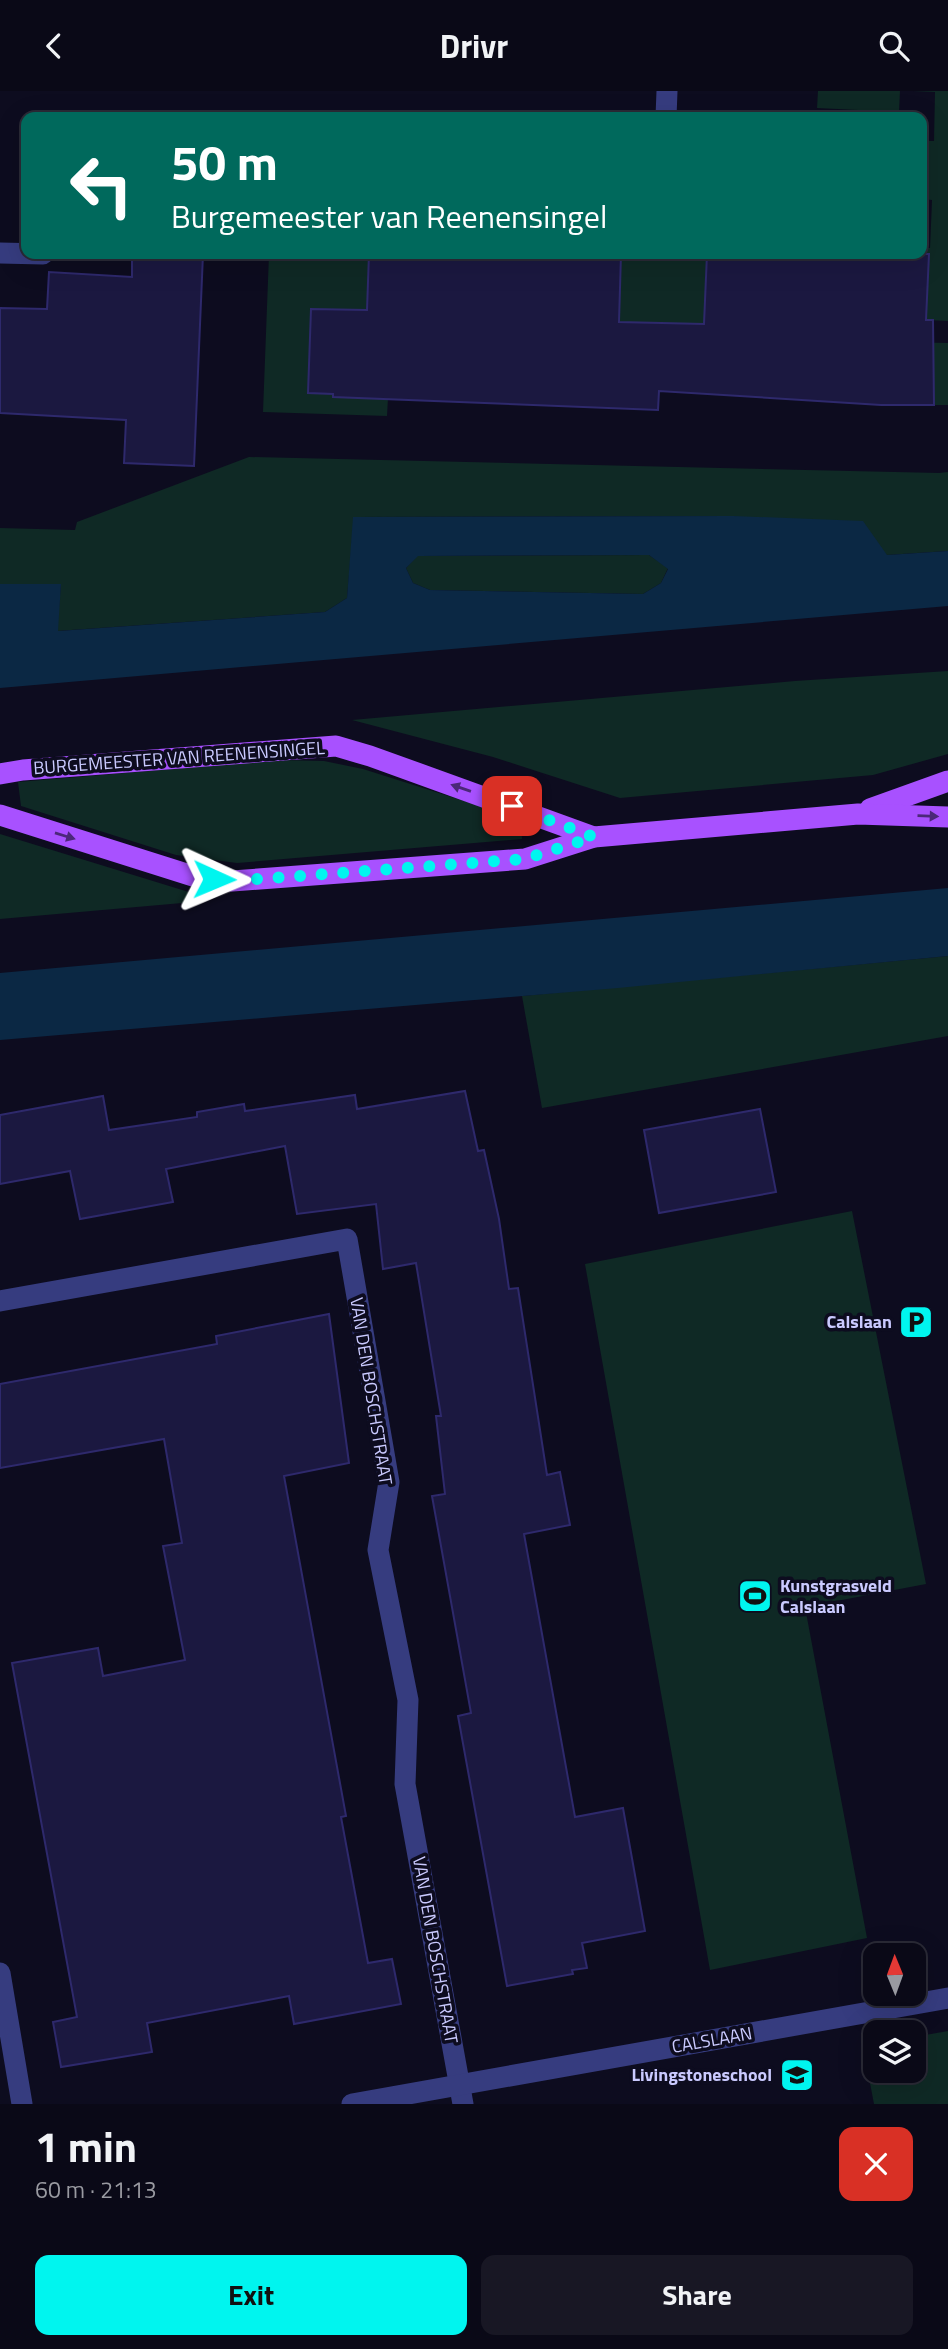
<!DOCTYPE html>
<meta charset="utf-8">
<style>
body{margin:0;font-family:"Titillium Web",sans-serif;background:#181724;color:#f1f3f6;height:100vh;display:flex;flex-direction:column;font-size:26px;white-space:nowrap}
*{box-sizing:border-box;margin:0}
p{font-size:23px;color:#999aa1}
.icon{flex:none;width:38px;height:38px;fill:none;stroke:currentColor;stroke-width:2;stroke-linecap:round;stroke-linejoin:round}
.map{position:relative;height:2013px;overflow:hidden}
.side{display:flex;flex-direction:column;background:#0a0917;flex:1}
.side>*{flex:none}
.guide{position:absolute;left:21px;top:21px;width:906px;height:147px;border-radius:14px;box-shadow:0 7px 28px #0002,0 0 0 2px #2a2a36;background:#00695c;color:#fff;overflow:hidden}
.needle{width:46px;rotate:359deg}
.fabs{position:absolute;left:863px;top:1852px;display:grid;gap:14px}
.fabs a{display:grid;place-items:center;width:63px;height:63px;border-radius:14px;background:#0a0917;box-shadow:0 7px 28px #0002,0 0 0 2px #2a2a36;font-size:35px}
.pin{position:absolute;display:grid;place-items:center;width:60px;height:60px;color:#fff;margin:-30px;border-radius:14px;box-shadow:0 4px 10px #0006}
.me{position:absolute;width:77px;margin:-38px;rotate:91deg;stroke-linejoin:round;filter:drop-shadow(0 0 5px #0008)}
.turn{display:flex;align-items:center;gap:24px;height:147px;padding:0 35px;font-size:32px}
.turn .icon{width:91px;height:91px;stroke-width:2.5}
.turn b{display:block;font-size:49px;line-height:60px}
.round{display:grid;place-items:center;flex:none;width:74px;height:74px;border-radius:14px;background:#181724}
.head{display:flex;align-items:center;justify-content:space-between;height:119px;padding:0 35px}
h1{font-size:42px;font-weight:700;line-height:52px}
.primary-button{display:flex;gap:14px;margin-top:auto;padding:14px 35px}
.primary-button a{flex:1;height:80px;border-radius:14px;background:#00f5ef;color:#111;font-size:28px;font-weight:700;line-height:80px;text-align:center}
.primary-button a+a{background:#181724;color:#f1f3f6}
header{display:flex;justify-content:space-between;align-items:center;height:91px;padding:0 35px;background:#0a0917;font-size:32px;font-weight:700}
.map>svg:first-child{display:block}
</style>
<header><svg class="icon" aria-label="back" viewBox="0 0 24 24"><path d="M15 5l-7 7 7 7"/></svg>Drivr<svg class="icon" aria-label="search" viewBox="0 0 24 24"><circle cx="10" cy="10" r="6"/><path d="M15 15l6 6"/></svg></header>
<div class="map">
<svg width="948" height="2013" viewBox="0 0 948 2013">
<rect width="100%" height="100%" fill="#0d0c1f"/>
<g fill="#0f2925">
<path d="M 818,0 L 900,0 L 899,21 L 817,17 Z"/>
<path d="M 913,0 L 948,0 L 948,230 L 905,228 L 907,163 L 922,163 L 922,157 L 930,157 L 932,109 L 922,108 L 922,50 L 934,50 L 935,1 Z"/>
<path d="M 269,163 L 369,163 L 369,175 L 418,177 L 418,163 L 476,163 L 476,179 L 525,181 L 526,163 L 598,163 L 596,211 L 620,187 L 621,163 L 707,163 L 706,197 L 757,198 L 758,163 L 814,163 L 812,200 L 837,239 L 338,236 L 338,218 L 312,218 L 308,302 L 333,303 L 333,306 L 388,307 L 387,325 L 263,321 Z"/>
<path d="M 904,251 L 948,252 L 948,314 L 904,314 Z"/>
<path d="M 249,366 L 939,382 L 948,381 L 948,460 L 887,464 L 733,425 L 354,426 L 347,507 L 325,521 L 57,540 L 61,493 L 0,493 L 0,437 L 75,439 L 77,431 Z"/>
<path d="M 649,464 L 668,477 L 661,492 L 643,503 L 430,499 L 413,492 L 406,477 L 417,465 Z"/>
<path d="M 948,580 L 948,663 L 873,684 L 620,707 L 493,666 L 352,629 L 795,590 Z"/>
<path d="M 280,669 L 324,670 L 363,678 L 521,728 L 522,748 L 237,772 L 176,764 L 21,715 L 18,691 Z"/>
<path d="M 0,743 L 205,806 L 205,810 L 0,828 Z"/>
<path d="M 948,865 L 948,945 L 542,1017 L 522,905 Z"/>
<path d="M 852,1120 L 926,1493 L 805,1516 L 867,1847 L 710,1879 L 585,1173 Z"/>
<path d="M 948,1940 L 948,2013 L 874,2013 L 863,1955 L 875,1953 L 875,1979 L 914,1979 L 914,1946 Z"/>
</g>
<g fill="#0b2844" fill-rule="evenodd">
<path d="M 733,425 L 863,430 L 887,464 L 948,460 L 948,515 L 0,597 L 0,493 L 61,493 L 58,540 L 325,521 L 347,507 L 353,426 ZM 649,464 L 668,478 L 661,492 L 643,503 L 430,499 L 413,492 L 406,477 L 418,465 Z"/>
<path d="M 948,797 L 948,865 L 618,897 L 0,949 L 0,882 Z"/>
</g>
<g fill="#1b1840" stroke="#2e296c" stroke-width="2">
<path d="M 132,163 L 203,163 L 194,375 L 124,372 L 126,329 L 0,322 L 0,217 L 47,218 L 49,181 L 132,186 Z"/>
<path d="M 369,163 L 621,163 L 619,231 L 704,233 L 707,163 L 929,163 L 926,229 L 933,229 L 934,314 L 881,314 L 659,300 L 658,319 L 333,306 L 333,303 L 308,302 L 311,218 L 367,219 Z"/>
<path d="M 465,1000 L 478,1060 L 484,1059 L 499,1128 L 509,1198 L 518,1197 L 547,1384 L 560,1381 L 570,1434 L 524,1443 L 575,1726 L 623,1717 L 645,1840 L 582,1852 L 587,1877 L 572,1879 L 573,1883 L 507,1895 L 458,1625 L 471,1622 L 432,1405 L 445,1403 L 436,1325 L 441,1325 L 416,1172 L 383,1178 L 376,1113 L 297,1123 L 285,1055 L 166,1078 L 173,1111 L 80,1128 L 70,1080 L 0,1093 L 0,1024 L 103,1005 L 109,1039 L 197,1026 L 197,1021 L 244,1013 L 245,1020 L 355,1004 L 357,1018 Z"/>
<path d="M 760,1018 L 776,1101 L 659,1122 L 644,1039 Z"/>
<path d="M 329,1223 L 349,1372 L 284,1385 L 346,1725 L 341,1726 L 368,1872 L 392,1868 L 401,1913 L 294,1933 L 289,1905 L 147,1932 L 152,1961 L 61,1976 L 53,1931 L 77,1926 L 12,1572 L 98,1557 L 103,1585 L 185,1569 L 163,1455 L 182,1452 L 164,1348 L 0,1377 L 0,1293 L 217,1253 L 216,1245 Z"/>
</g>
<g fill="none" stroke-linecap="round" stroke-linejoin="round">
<g stroke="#363c7f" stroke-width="21">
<path d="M 666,26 L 667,0"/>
<path d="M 0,162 L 43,163"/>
<path d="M 0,1210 L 347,1148 L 389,1391 L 378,1459 L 408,1609 L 405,1693 L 463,2013"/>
<path d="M 0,1882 L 22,2013"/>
<path d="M 352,2013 L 948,1907"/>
</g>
<g stroke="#a851ff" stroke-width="21">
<path d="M 0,683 L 23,679 L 336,655 L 370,665 L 594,746"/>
<path d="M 870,718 L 948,690"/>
<path d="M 0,724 L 196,786 L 232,790 L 525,768 L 594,746 L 858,723 L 948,726"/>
</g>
</g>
<defs><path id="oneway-solid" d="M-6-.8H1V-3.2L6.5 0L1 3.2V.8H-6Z" transform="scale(1.75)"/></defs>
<g fill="#4b2879">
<use href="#oneway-solid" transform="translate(461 697) rotate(-161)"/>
<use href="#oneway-solid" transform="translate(928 725) rotate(2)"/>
<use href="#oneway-solid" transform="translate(65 745) rotate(17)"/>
</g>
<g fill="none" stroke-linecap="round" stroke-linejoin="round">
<path stroke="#00f5ef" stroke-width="12" stroke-dasharray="0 21.6" d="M 214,788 L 232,790 L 525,768 L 594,746 L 512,715"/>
</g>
<defs>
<g id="parking-square" transform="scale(1.75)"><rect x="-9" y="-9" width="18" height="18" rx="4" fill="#00f5ef" stroke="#0d0c1f"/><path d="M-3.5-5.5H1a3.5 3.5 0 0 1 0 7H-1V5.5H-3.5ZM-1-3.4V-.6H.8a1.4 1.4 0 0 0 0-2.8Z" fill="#111"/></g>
<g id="stadium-square" transform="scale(1.75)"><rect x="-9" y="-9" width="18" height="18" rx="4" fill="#00f5ef" stroke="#0d0c1f"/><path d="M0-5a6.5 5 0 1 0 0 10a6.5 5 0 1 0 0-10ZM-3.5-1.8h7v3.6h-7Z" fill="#111"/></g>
<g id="school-square" transform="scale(1.75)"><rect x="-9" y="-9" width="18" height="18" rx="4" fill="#00f5ef" stroke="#0d0c1f"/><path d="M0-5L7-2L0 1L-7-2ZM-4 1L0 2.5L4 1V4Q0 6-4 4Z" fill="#111"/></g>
</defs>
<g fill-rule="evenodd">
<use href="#parking-square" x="916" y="1231"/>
<use href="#stadium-square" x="755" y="1505"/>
<use href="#school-square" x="797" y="1984"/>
</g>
<g text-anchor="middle" stroke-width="7" stroke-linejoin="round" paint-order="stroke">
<g font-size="18" fill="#cacaff" stroke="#0d0c1f">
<text transform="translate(179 667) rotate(-4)" y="6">BURGEMEESTER VAN REENENSINGEL</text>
<text transform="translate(371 1300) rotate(81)" y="6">VAN DEN BOSCHSTRAAT</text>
<text transform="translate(435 1859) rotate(80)" y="6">VAN DEN BOSCHSTRAAT</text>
<text transform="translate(712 1949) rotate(-10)" y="6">CALSLAAN</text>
</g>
<g font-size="18" font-weight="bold" fill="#cacaff" stroke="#0d0c1f" text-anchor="end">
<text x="892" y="1237">Calslaan</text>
<text x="780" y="1501" text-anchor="start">Kunstgrasveld<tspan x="780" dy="21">Calslaan</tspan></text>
<text x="772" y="1990">Livingstoneschool</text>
</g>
</g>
</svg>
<div class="fabs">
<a><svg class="needle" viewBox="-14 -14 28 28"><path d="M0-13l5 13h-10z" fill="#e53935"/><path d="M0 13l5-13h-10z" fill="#999aa1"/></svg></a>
<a><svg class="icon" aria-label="layers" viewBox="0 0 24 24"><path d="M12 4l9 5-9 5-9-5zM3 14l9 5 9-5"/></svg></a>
</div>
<div class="pin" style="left:512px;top:715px;background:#d93025"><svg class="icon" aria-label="arrive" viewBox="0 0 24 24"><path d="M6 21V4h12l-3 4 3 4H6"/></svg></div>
<svg class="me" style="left:214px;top:788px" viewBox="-20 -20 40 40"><path d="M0-17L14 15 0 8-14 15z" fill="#00f5ef" stroke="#fff" stroke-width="4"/></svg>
<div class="guide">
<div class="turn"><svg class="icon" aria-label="left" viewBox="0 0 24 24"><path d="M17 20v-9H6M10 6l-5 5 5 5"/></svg><div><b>50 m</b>Burgemeester van Reenensingel</div></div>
</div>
</div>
<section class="side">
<div class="head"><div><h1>1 min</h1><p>60 m · 21:13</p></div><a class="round" style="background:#d93025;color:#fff"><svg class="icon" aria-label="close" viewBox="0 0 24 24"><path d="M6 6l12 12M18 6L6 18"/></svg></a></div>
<div class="primary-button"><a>Exit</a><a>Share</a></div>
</section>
